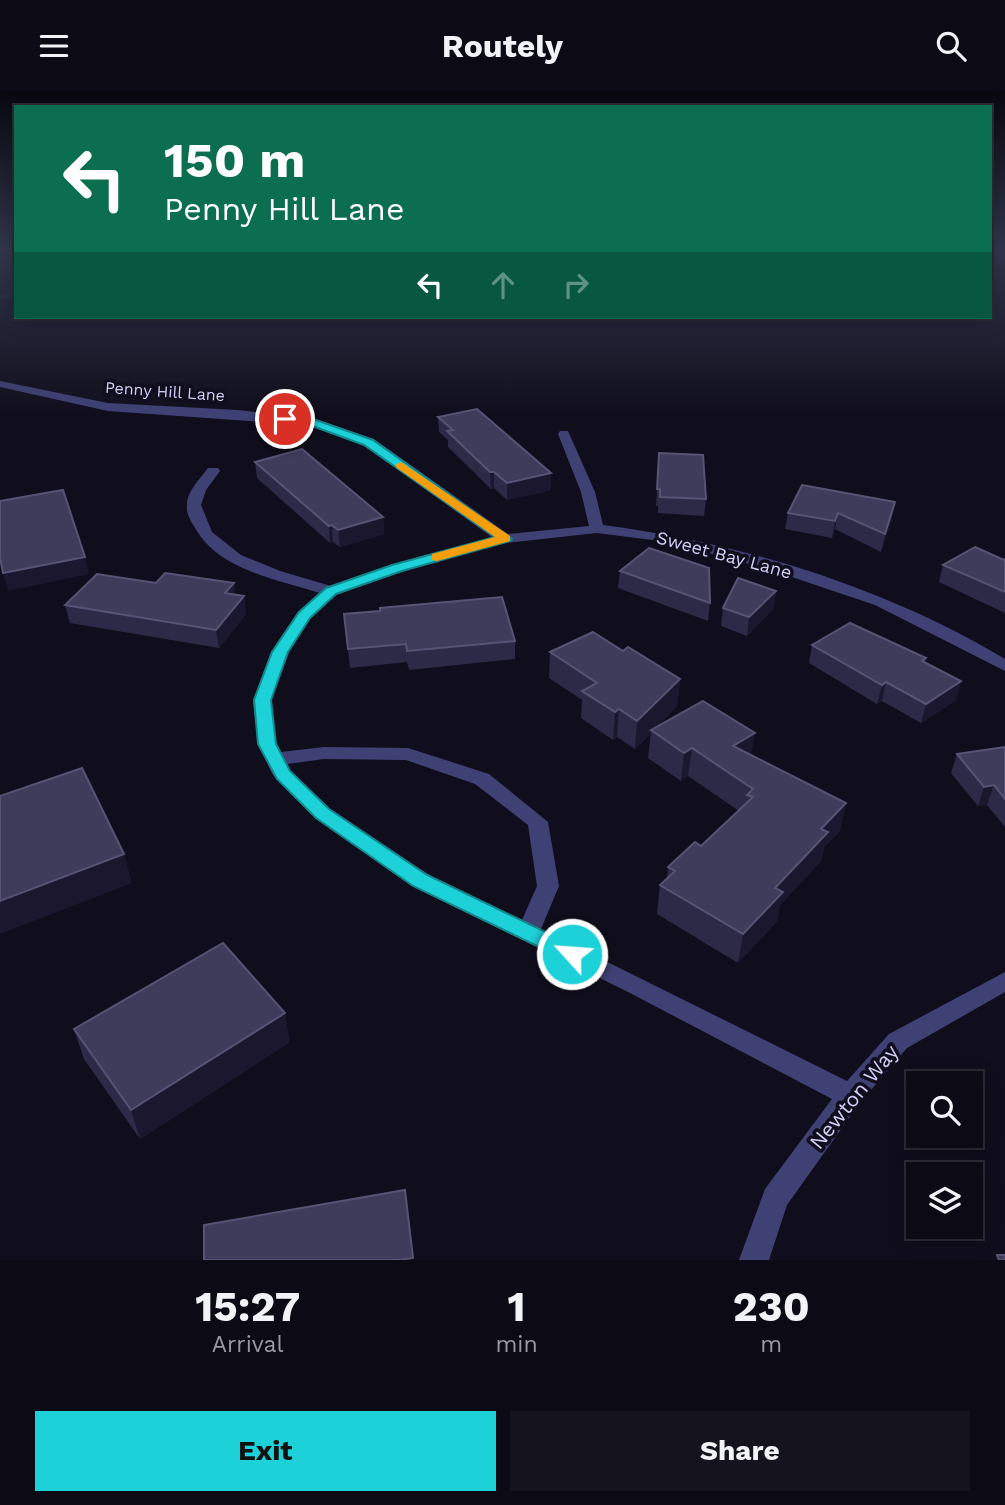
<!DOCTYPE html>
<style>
body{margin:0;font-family:"Work Sans",sans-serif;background:#15131e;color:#f1f3f6;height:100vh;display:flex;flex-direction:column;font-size:26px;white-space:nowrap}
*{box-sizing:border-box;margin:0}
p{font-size:23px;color:#9a9aa0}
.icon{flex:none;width:38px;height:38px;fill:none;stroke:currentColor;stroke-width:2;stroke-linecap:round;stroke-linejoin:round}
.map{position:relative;height:1169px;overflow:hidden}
.details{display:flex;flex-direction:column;background:#0c0a15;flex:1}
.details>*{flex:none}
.hud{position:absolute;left:14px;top:14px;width:978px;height:214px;border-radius:0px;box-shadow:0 4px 18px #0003,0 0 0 2px #2c2b34;background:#0b6e4f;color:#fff;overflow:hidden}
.buttons{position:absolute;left:906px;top:980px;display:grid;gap:14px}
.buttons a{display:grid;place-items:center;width:77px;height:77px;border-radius:0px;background:#0c0a15;box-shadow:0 4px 18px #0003,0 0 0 2px #2c2b34;font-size:35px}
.pin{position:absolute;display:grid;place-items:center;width:60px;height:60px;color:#fff;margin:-30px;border:4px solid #fff;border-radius:50%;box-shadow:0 2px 7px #0007}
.me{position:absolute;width:77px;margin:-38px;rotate:296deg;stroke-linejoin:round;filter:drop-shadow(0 0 5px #0008)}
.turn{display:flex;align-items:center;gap:24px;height:147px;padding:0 35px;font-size:32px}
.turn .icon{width:91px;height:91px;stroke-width:2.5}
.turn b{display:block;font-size:49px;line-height:60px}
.lanes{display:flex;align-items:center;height:66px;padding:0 35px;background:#0003;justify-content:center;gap:35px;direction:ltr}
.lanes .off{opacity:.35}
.eta{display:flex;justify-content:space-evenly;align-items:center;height:119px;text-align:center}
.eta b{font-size:42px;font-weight:700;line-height:49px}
.action{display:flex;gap:14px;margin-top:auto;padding:14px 35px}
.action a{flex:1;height:80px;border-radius:0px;background:#1dd1d8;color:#111;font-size:28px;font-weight:700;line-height:80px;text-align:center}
.action a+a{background:#15131e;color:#f1f3f6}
header{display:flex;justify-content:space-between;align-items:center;height:91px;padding:0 35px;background:#0c0a15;font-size:32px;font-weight:700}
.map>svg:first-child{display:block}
</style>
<header><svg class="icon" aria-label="menu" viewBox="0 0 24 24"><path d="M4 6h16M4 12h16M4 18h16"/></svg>Routely<svg class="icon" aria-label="search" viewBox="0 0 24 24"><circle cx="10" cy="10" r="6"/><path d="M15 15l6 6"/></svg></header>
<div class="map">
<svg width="1005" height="1169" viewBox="0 0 1005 1169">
<rect width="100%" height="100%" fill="#100e1c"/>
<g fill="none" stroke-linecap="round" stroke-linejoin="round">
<path fill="#0f1f35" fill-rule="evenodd" d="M 16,201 L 16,205 L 0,209 L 0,205 Z"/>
<path fill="#3f4175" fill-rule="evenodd" d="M 0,290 L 108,312 L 238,319 L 313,327 L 374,348 L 508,443 L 589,435 L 581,401 L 558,343 L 560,340 L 568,340 L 595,401 L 603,434 C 742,452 885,496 1005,568 L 1005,580 L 875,514 L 774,480 L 668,451 L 597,442 L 506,452 L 402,480 L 337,503 L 310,527 L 289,561 L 271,609 L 276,653 L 281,661 L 324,656 L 408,657 L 489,683 L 548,731 L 559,795 L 541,838 L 847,990 L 889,943 L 1005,881 L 1005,901 L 907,957 L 859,1013 L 787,1114 L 769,1169 L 739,1169 L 765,1098 L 832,1008 L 630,902 L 412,795 L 315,727 L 273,684 L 258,653 L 253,609 L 271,561 L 298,521 L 320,502 C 276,488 217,479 194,435 C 190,429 186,422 187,414 C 187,400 200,388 208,377 L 218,377 L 220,380 L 206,399 L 201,414 L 212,441 L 241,464 L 280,480 L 331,495 L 392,474 L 493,447 L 364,354 L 307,334 L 108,320 L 0,296 ZM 324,668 L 406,669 L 475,693 L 528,734 L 537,795 L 522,829 L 428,783 L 329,717 L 291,680 L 287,673 Z"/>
</g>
<g fill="#2d2a48">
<path d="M 438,326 L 551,399 L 507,409 L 494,397 L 491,398 L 448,356 L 448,349 L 439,341 Z"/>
<path d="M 659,362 L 706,408 L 704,425 L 658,422 L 658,415 L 656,415 Z"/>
<path d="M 255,371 L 383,426 L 384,443 L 340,456 L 333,451 L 330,452 L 257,387 Z"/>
<path d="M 802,394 L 892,427 L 881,461 L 835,438 L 832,447 L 785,438 L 788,422 Z"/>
<path d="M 1005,468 L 1005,522 L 939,491 L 943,474 Z"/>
<path d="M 620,480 L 710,512 L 708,530 L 618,497 Z"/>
<path d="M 234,492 L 235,504 L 244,505 L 246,523 L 219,557 L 70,532 L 65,514 Z"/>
<path d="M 776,500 L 773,518 L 747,545 L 721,535 L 723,517 Z"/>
<path d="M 344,523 L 515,550 L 515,568 L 409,579 L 407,571 L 350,577 Z"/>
<path d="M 812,554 L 926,567 L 925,571 L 961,590 L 956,609 L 921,632 L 882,610 L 877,613 L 809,572 Z"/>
<path d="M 623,560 L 680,588 L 677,615 L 656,636 L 751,665 L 840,740 L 824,756 L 821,770 L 780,814 L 777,830 L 738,872 L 657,823 L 660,794 L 667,788 L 668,776 L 701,755 L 739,720 L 688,685 L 681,690 L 648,667 L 651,642 L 635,658 L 617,646 L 613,649 L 581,627 L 582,609 L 549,587 L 550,561 Z"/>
<path d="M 1005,656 L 1005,736 L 987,714 L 978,715 L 951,682 L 957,663 Z"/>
<path d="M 74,938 L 290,951 L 140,1048 L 84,968 Z"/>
</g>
<g fill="#1a172f">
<path d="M 490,381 L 494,381 L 494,397 L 491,398 Z"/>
<path d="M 551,382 L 551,399 L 507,409 L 507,392 Z"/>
<path d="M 895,411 L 892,427 L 881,461 L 885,443 Z"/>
<path d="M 838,422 L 835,438 L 832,447 L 835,430 Z"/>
<path d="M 383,426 L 384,443 L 340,456 L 338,439 Z"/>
<path d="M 332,434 L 333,451 L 330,452 L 329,435 Z"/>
<path d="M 85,466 L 89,483 L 8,500 L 3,482 Z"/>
<path d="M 234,492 L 236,510 L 225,502 Z"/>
<path d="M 776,500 L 773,518 L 747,545 L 749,526 Z"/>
<path d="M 244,505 L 246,523 L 219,557 L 216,539 Z"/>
<path d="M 680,588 L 677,615 L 652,640 L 651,639 L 651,642 L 635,658 L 637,630 Z"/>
<path d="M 961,590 L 956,609 L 921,632 L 926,613 Z"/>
<path d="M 886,591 L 882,610 L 877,613 L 882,594 Z"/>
<path d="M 619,618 L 617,646 L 613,649 L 615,621 Z"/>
<path d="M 755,642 L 750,670 L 729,683 L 733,655 Z"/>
<path d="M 692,657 L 688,685 L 681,690 L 684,662 Z"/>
<path d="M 994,694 L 987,714 L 978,715 L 984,696 Z"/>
<path d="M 846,712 L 840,740 L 824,756 L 821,770 L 780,814 L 777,830 L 738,872 L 743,843 L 775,797 L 821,738 Z"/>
<path d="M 124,763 L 132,792 L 0,843 L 0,810 Z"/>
<path d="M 285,922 L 290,951 L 140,1048 L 131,1019 Z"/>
</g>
<g fill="#3f3b5b" stroke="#565374" stroke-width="2">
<path d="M 477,318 L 551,382 L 507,392 L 494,381 L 490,381 L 447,340 L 453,339 L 438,326 Z"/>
<path d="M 302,358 L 383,426 L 338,439 L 332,434 L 329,435 L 255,371 Z"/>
<path d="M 659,362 L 703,364 L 706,408 L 660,406 L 660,398 L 657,398 Z"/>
<path d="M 802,394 L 895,411 L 885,443 L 838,422 L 835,430 L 788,422 Z"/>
<path d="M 63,399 L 85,466 L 3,482 L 0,467 L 0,410 Z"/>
<path d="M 975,456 L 1004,469 L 1005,468 L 1005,501 L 943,474 Z"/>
<path d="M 649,457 L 709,477 L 710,512 L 620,480 Z"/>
<path d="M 165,482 L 234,492 L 225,502 L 244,505 L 216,539 L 65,514 L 97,483 L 156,492 Z"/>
<path d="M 738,487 L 776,500 L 749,526 L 723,517 Z"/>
<path d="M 502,506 L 515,550 L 407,560 L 406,553 L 348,558 L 344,523 L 380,520 L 380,517 Z"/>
<path d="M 850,532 L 926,567 L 922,570 L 961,590 L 926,613 L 886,591 L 882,594 L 812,554 Z"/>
<path d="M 593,541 L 623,560 L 628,556 L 680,588 L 637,630 L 619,618 L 615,621 L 582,600 L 597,592 L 550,561 Z"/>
<path d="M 703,610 L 755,642 L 733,655 L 846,712 L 821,738 L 828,741 L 775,797 L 783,801 L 743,843 L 660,794 L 675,780 L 668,776 L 695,751 L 701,755 L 753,706 L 747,704 L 753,698 L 692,657 L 684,662 L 651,639 Z"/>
<path d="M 1005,656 L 1005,708 L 994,694 L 984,696 L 957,663 Z"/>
<path d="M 82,677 L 124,763 L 0,810 L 0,705 Z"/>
<path d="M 223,852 L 285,922 L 131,1019 L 74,938 Z"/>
<path d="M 405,1099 L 413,1167 L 399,1169 L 204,1169 L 204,1134 Z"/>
<path d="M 997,1164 L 1005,1164 L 1005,1169 L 999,1169 Z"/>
</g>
<linearGradient id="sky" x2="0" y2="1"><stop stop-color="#09080f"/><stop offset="0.49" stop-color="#31364b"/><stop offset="1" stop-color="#31364b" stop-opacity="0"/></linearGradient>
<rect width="1005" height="324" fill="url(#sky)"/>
<path fill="#1dd1d8" stroke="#13888c" stroke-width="2" d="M 285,324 L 313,328 L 373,349 L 512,448 L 510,450 L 402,480 L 336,503 L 310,527 L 288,561 L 271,609 L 276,653 L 290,680 L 329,718 L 427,784 L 579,857 L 582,863 L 579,868 L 572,871 L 564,868 L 413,795 L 316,727 L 277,688 L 258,653 L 254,609 L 272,561 L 299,521 L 326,497 L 392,474 L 495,446 L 364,354 L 307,333 L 281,330 L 281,325 Z"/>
<path fill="#f59e0b" d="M 401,371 L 510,445 L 510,450 L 437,470 L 432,469 L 432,463 L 495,446 L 397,377 L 395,374 Z"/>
<g text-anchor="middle" stroke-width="7" stroke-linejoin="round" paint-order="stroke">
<g font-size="16" fill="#d2d0f9" stroke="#100e1c">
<text transform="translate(165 300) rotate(4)" y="6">Penny Hill Lane</text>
</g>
<g font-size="18" fill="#d2d0f9" stroke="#100e1c">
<text transform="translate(724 464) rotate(15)" y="6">Sweet Bay Lane</text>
</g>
<g font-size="21" fill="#d2d0f9" stroke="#100e1c">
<text transform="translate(854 1006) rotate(-51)" y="7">Newton Way</text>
</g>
</g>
</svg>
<div class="buttons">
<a><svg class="icon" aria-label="search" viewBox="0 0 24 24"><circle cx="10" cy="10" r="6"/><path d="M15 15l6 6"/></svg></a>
<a><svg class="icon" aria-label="layers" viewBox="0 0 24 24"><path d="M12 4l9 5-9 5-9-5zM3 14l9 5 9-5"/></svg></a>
</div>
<div class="pin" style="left:285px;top:328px;background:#d93025"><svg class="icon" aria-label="arrive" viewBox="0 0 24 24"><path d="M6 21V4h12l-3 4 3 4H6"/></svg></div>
<svg class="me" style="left:572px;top:863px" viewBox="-20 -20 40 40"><circle r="17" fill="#1dd1d8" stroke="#fff" stroke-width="3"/><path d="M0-11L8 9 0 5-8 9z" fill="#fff"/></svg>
<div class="hud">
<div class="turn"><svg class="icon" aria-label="left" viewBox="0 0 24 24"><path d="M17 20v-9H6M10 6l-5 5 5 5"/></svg><div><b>150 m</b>Penny Hill Lane</div></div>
<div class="lanes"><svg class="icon" aria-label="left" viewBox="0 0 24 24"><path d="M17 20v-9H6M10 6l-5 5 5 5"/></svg><svg class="icon off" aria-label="ahead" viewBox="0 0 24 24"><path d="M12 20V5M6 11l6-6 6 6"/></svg><svg class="icon off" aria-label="right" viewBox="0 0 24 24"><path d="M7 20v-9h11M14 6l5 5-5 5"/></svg></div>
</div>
</div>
<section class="details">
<div class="eta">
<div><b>15:27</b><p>Arrival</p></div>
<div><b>1</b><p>min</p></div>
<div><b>230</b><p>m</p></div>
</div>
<div class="action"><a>Exit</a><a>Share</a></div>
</section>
